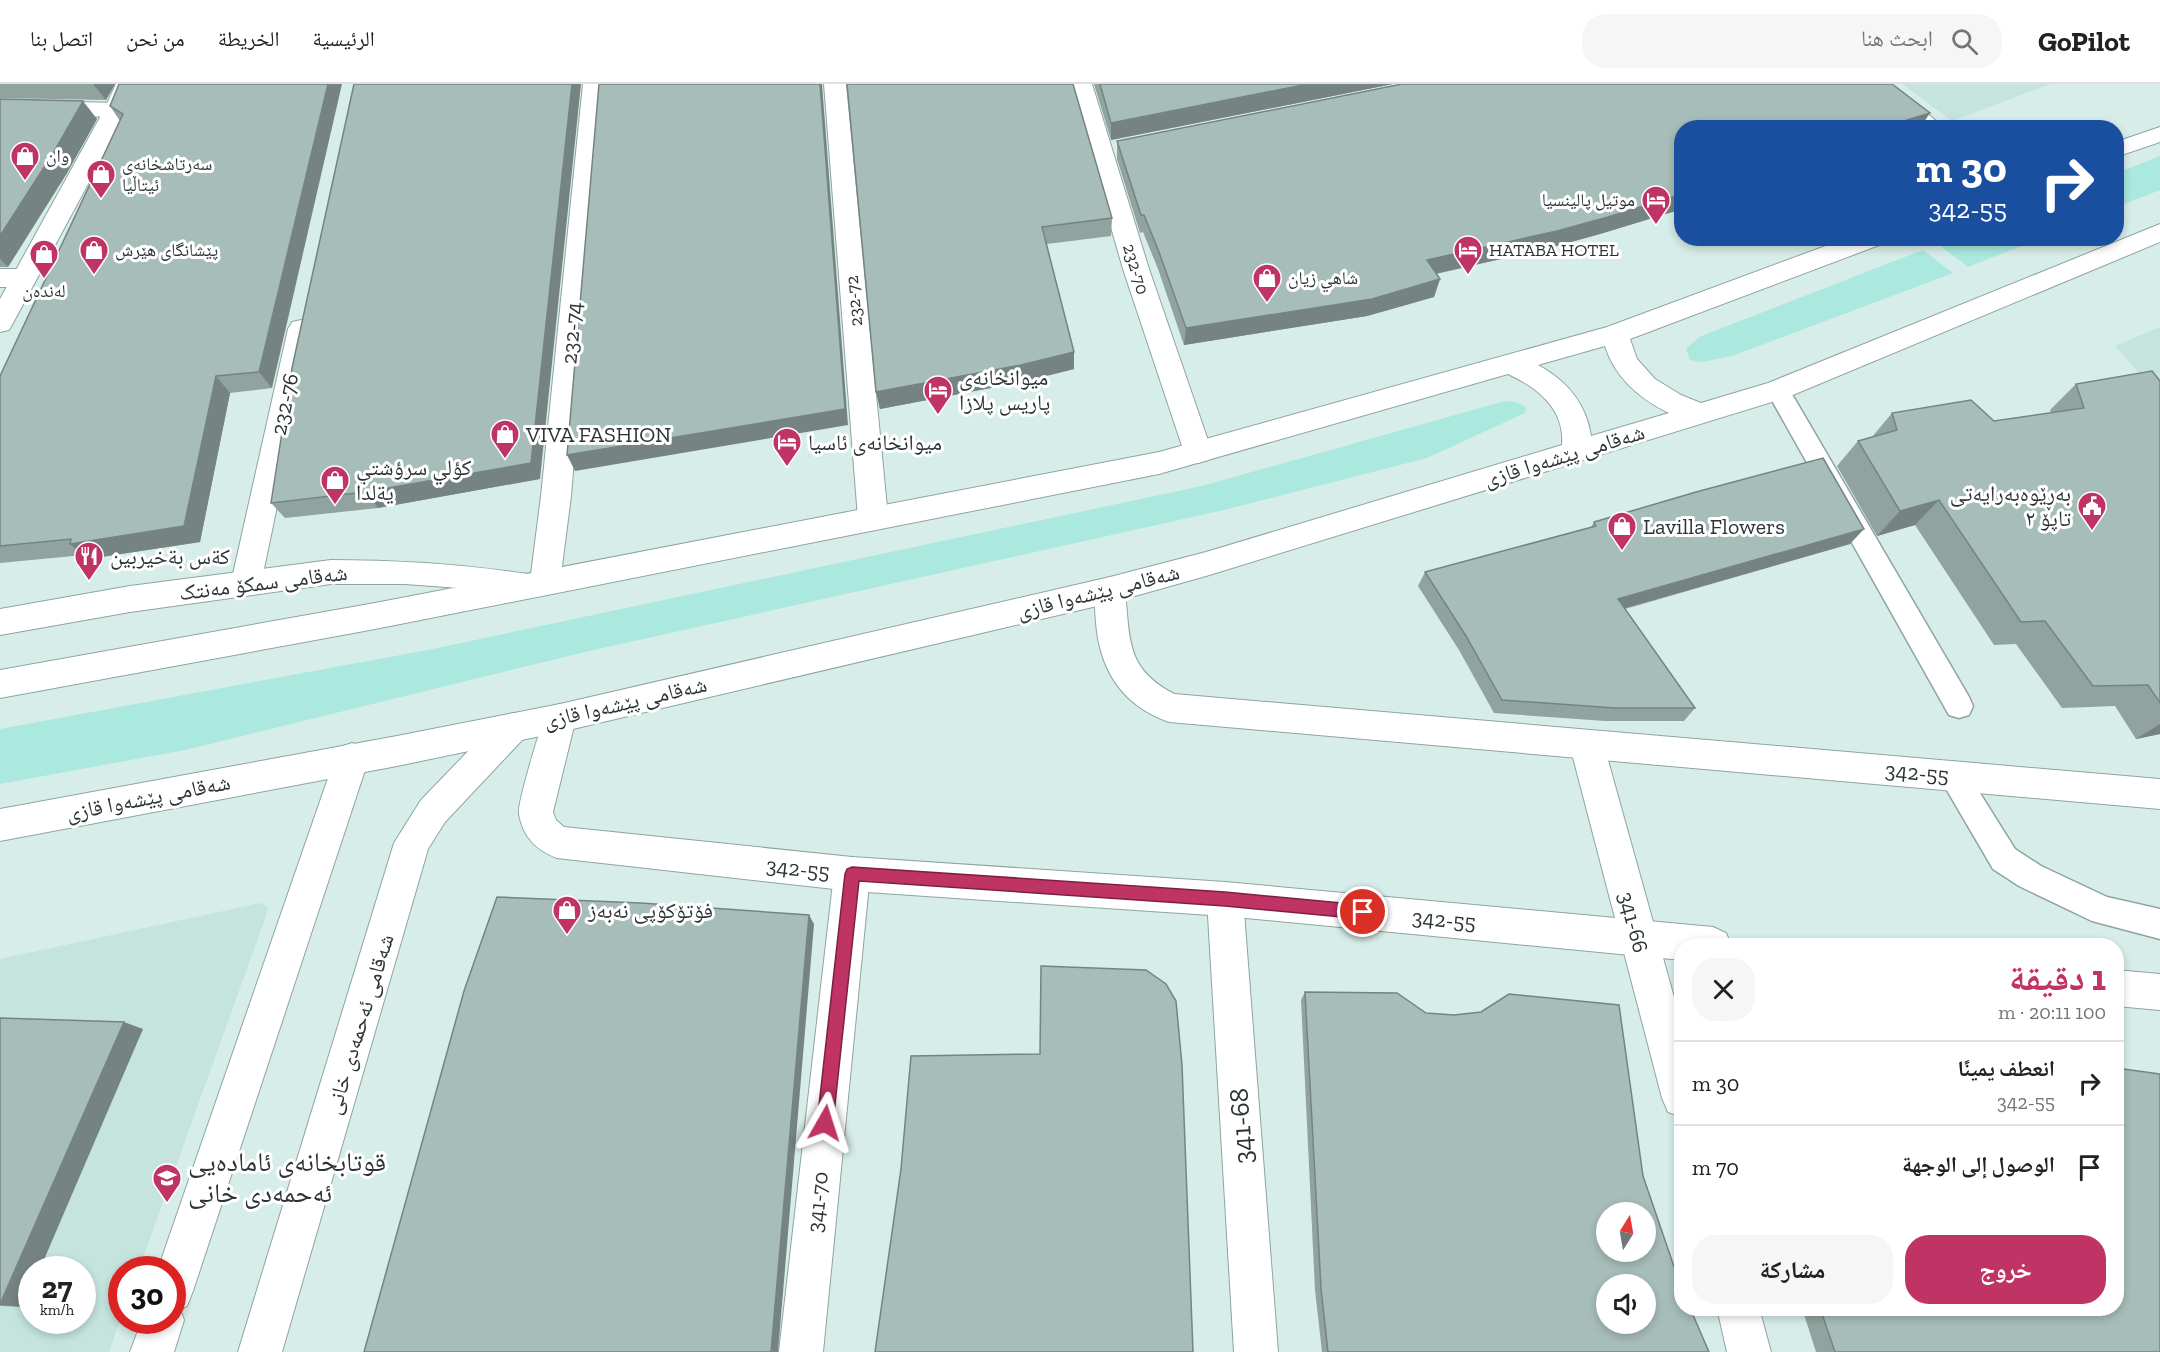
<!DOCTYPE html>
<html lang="ar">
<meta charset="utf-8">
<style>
body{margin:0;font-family:"Zilla Slab","Noto Naskh Arabic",serif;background:#f6f6f6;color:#202124;direction:rtl;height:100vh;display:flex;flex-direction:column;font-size:22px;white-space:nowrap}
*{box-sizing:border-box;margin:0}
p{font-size:20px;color:#757577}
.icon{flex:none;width:33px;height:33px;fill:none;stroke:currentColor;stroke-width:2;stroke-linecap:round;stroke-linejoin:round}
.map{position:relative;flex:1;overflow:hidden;direction:ltr}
.details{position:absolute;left:1674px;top:854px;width:450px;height:378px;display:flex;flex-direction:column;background:#fff;border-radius:24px;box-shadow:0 3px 9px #0003;direction:rtl}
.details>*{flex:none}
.top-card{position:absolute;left:1674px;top:36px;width:450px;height:126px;border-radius:24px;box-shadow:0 3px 9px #0003;direction:rtl;background:#1a4fa0;color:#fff;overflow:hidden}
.needle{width:39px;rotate:11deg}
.buttons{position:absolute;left:1596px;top:1118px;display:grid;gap:12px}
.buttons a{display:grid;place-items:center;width:60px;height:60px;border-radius:50%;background:#fff;box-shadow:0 3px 9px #0003;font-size:30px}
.speed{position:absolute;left:18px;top:1172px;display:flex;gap:12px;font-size:30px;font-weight:700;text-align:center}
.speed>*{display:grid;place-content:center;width:78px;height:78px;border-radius:50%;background:#fff;box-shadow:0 3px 9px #0003;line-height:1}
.speed small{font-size:15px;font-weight:400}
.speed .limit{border:9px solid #d22;background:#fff;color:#111}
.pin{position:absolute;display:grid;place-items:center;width:51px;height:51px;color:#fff;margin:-26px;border:3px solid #fff;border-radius:50%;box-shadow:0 2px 6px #0007}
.me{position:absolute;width:66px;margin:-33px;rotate:6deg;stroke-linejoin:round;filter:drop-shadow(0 0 4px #0008)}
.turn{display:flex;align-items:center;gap:21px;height:126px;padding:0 18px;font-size:27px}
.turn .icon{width:78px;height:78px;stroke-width:2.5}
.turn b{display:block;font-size:42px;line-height:51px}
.round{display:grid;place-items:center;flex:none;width:63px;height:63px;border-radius:24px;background:#f6f6f6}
.summary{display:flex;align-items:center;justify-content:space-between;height:102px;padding:0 18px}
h1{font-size:36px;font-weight:700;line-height:45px;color:#c03365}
.primary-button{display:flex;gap:12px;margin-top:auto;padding:12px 18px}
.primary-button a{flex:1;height:69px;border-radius:24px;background:#c03365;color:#fff;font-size:24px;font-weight:700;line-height:69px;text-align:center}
.primary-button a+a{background:#f6f6f6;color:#202124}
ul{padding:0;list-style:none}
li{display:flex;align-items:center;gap:18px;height:84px;padding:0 18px;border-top:2px solid #e0e0e0}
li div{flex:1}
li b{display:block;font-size:22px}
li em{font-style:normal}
header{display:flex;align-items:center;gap:36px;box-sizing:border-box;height:84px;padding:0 30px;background:#fff;border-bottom:2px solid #e0e0e0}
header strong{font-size:28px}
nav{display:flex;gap:33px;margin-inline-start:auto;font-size:21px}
.search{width:420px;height:54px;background:#f6f6f6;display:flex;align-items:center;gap:15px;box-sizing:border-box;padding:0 21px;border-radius:24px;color:#757577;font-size:22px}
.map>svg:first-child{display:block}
</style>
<header>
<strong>GoPilot</strong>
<div class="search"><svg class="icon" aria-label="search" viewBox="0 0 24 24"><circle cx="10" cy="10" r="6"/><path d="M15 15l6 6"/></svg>ابحث هنا</div>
<nav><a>الرئيسية</a><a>الخريطة</a><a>من نحن</a><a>اتصل بنا</a></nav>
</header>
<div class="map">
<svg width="2160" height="1268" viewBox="0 0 2160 1268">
<rect width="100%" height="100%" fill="#d7ede9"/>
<g fill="#c5e4de" fill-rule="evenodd">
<path d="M 1902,0 L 2051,0 L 1952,37 Z"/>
<path d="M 2160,243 L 2160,312 L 2115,262 Z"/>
<path d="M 261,819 L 268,823 L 266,832 L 139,1185 L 122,1185 L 121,1233 L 109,1268 L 0,1268 L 0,875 ZM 32,1185 L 82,1185 L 82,1236 L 32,1236 Z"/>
</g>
<g fill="#abe8de">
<path d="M 2160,72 L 2160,106 L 2117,123 L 2117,89 Z"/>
<path d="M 1951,155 L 1951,154 L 2039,155 L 1968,183 L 1938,160 Z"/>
<path d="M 1923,166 L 1953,189 L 1732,272 L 1702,278 L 1690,276 L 1686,265 L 1699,253 Z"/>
<path d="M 1505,317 L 1516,318 L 1526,323 L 1525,329 L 1427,374 L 1224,426 L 589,567 L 185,666 L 0,700 L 0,645 L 428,566 L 1202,402 Z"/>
</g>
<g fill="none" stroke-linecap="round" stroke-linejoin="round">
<g stroke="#8fa4a1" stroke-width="3">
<g id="lane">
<path d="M 1778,297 L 1786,300 L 1969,613 L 1973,622 L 1969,631 L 1959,634 L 1949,631 L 1766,306 L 1770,300 Z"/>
<path d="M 1953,678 L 1963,682 L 2015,765 L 2041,782 L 2107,813 L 2160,825 L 2160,855 L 2092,837 L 2019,802 L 1993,785 L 1938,691 L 1943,682 Z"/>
</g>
</g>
<g stroke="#8fa4a1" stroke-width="2">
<g id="street">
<path d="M 583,0 L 605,0 L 571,412 L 560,498 L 556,507 L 545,510 L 534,507 L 530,498 L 541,412 Z"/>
<path d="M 824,0 L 846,0 L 888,434 L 884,442 L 873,446 L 862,442 L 858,434 Z"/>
<path d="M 1070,0 L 1092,0 L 1149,185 L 1212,368 L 1208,376 L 1198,379 L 1188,376 L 1184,368 L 1123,185 Z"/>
<path d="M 1865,0 L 1890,0 L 1945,44 L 1918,44 Z"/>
<path d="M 0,16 L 116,19 L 124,21 L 128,26 L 124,31 L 116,33 L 0,30 Z"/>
<path d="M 0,185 L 24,185 L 33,188 L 37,194 L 33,200 L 24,203 L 0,203 Z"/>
<path d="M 301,236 L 310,238 L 314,245 L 261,499 L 257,508 L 246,511 L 235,508 L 231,499 L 288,245 L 292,238 Z"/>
<path d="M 1587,647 L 1599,652 L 1604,662 L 1682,942 L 1682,1033 L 1668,1028 L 1662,1014 L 1570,662 L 1575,652 Z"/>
<path d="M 852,773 L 865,778 L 870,790 L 823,1268 L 779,1268 L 834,790 L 839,778 Z"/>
<path d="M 1225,798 L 1238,803 L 1243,815 L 1278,1268 L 1234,1268 L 1207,815 L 1212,803 Z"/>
<path d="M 1717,1224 L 1759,1224 L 1771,1268 L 1727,1268 Z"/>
</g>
</g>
<g stroke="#8fa4a1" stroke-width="2">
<g id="secondary">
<path d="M 116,0 L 138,0 L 128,26 L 13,239 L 9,246 L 0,248 L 0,215 L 104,26 Z"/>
<path d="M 331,476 C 399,476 461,480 528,490 L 539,493 L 543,502 L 539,511 L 528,514 L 459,504 L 405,500 L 331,500 L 130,528 L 0,551 L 0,525 L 130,502 Z"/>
<path d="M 1110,493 L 1121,497 C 1126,508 1126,518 1127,529 C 1130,571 1137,590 1174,610 L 2160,695 L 2160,725 L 1169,638 C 1123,622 1100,587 1096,539 C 1095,524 1093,510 1099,497 Z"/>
<path d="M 560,620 L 572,624 L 576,634 L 553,728 L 556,736 L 564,743 L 852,773 L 1225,798 L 1713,843 L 1726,849 L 1731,861 L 1682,861 L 1682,876 L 1225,832 L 852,807 L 557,774 C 536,766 523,753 519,730 C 517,719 539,650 544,634 L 548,624 Z"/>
<path d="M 513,629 L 525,633 L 530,643 L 525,653 L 445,738 L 428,765 L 282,1268 L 238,1268 L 394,759 L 421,716 L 501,633 Z"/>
<path d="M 352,659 L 364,663 L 369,674 L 193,1207 L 187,1222 L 180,1225 L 184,1236 L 174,1268 L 130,1268 L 142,1236 L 172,1236 L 172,1185 L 158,1185 L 335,674 L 340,663 Z"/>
<path d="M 2116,886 L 2160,890 L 2160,926 L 2116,922 Z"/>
</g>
</g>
<g stroke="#8fa4a1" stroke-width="2">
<g id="highway">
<path d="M 2160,43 L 2160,58 L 2116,73 L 2116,58 Z"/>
<path d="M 2160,140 L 2160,158 L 1788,313 L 1206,492 L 1110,519 L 560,648 L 397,682 L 0,757 L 0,725 L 397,652 L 560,620 L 1110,493 L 1206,468 L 1562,361 C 1565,325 1538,304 1508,290 L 1159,390 L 375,545 L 0,614 L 0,586 L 375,519 L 1159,368 L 1607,243 L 1847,154 L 1885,154 L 1882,160 L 1630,255 L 1637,275 L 1655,295 L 1681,311 L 1701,319 L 1768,299 ZM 1605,262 C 1615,294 1640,315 1669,329 L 1591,352 C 1586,319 1567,297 1538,281 Z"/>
</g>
</g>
<use href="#lane" fill="#fff" fill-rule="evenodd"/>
<use href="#street" fill="#fff" fill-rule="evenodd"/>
<use href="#secondary" fill="#fff" fill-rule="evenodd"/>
<use href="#highway" fill="#fff" fill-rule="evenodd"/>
</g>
<g fill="#90a39f">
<path d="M 0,0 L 115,0 L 106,16 L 0,14 Z"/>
<path d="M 119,0 L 272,304 L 230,309 L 200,458 L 88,475 L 84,471 L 0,479 L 0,292 L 120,37 L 110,22 Z"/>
<path d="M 354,0 L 540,395 L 378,424 L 285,434 L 271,419 Z"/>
<path d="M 847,0 L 1112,134 L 1111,152 L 1047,160 L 1074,285 L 1022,298 L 880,325 L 876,308 Z"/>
<path d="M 1094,0 L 1393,0 L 1111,56 Z"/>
<path d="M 0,15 L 97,35 L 67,89 L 8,183 L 0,183 Z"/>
<path d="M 1682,44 L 1682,125 L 1600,150 L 1549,164 L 1436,190 L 1440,195 L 1434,213 L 1367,232 L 1184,261 L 1158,185 L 1143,148 L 1140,149 L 1117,75 L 1117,57 Z"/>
<path d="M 2160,297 L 2160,650 L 2136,655 L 2115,622 L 2062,624 L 2016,560 L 1994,561 L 1915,441 L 1877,452 L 1837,382 L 1858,357 L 1872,353 L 1892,329 L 1994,337 L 2051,329 L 2050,326 L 2076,300 Z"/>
<path d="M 1594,438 L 1850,460 L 1625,525 L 1695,624 L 1684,637 L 1605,637 L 1494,629 L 1459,566 L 1418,502 L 1425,488 L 1591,443 Z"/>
<path d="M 1305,908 L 1643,1092 L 1680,1201 L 1709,1268 L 1322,1268 L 1315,1206 L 1301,916 Z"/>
<path d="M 0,934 L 143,945 L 32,1185 L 32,1205 L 24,1223 L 0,1222 Z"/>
<path d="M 1802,1224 L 2116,1224 L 2160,1268 L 1816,1268 Z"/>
</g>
<g fill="#758482">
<path d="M 93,0 L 115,0 L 106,16 Z"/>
<path d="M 328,0 L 342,0 L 272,304 L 259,288 Z"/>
<path d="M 572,0 L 581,0 L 540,395 L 378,424 L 365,408 Z"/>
<path d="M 820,0 L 822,0 L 848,341 L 575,387 L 567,371 Z"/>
<path d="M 1308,0 L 1393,0 L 1111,56 L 1111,39 Z"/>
<path d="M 83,17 L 97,35 L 67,89 L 8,183 L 0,175 L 0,152 Z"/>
<path d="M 1930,29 L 1920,44 L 1881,44 Z"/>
<path d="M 1682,110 L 1682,125 L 1600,150 L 1549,164 L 1421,193 L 1427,176 Z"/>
<path d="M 1440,195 L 1434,213 L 1367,232 L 1184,261 L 1186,244 Z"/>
<path d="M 1074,268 L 1074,285 L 1022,298 L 880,325 L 876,308 Z"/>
<path d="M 216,292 L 230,309 L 200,458 L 88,475 L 70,460 Z"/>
<path d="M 1939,416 L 1915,441 L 1877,452 L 1900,427 Z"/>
<path d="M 1864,445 L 1850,460 L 1608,529 L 1618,515 Z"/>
<path d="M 2160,640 L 2160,650 L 2136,655 Z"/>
<path d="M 809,831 L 814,840 L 778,1268 L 771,1268 Z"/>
<path d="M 124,938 L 143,945 L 40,1185 L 32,1185 L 32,1205 L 24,1223 L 0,1221 Z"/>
</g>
<g fill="#a7bdb9" stroke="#758482" stroke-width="1.5" fill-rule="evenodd">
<path d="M 119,0 L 328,0 L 259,288 L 216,292 L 184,442 L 70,460 L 71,455 L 0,462 L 0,292 L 123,30 L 110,22 Z"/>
<path d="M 354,0 L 572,0 L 531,379 L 365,408 L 271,419 L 292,284 Z"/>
<path d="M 599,0 L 820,0 L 845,325 L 567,371 Z"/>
<path d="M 847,0 L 1073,0 L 1112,134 L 1042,143 L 1074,268 L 1021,281 L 876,308 Z"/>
<path d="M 1100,0 L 1308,0 L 1111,39 Z"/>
<path d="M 1402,0 L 1892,0 L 1930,29 L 1881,44 L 1682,44 L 1682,110 L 1608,133 L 1557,147 L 1427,176 L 1440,195 L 1372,215 L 1186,244 L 1159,168 L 1144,131 L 1141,131 L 1117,57 Z"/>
<path d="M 0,15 L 83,17 L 52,71 L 0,152 Z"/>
<path d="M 2152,287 L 2160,297 L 2160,619 L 2148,601 L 2093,602 L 2045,537 L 2021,538 L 1939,416 L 1900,427 L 1858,357 L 1897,346 L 1892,329 L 1971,316 L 1994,337 L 2084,324 L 2076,300 Z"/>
<path d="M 1823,374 L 1864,445 L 1618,515 L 1695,624 L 1615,624 L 1502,616 L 1466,552 L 1425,488 L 1596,442 L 1594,438 L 1696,408 Z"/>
<path d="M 497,813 L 641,819 L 809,831 L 771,1268 L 364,1268 L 464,907 Z"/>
<path d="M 1041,882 L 1146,886 L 1166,900 L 1176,917 L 1182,981 L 1193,1268 L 875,1268 L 901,1085 L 911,972 L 1040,970 Z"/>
<path d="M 1305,908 L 1397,909 L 1426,929 L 1454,931 L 1481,928 L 1509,910 L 1619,921 L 1643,1092 L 1682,1206 L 1682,1224 L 1690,1224 L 1709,1268 L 1328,1268 L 1321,1204 ZM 1606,1128 L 1646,1128 L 1646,1167 L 1606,1167 ZM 1606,1200 L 1646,1200 L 1646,1239 L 1606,1239 Z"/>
<path d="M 0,934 L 124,938 L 0,1220 Z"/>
<path d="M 2116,984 L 2160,990 L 2160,1268 L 1835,1268 L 1820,1224 L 2116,1224 Z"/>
</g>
<path fill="#c03365" stroke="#7d2142" stroke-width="1.5" d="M 852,783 L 1225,808 L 1363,821 L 1368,823 L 1370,828 L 1368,833 L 1363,835 L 1225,822 L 859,797 L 833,1039 L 831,1045 L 825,1047 L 820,1045 L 817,1039 L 845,790 L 847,785 Z"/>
<defs>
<g id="shop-pin" transform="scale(1.5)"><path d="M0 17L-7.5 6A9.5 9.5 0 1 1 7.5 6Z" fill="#c03365" stroke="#fff"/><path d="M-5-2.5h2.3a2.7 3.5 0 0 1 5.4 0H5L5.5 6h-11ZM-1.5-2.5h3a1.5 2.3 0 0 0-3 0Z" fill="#fff"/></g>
<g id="hotel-pin" transform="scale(1.5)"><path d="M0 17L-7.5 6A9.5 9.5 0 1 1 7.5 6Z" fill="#c03365" stroke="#fff"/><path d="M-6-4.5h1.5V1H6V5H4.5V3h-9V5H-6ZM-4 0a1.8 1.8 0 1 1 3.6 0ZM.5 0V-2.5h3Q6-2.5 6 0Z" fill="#fff"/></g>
<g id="civic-pin" transform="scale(1.5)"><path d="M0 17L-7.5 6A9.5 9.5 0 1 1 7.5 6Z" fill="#c03365" stroke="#fff"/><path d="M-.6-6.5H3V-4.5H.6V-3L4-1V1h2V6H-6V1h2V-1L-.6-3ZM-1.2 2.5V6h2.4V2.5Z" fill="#fff"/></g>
<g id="restaurant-pin" transform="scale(1.5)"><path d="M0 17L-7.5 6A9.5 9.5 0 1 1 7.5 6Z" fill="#c03365" stroke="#fff"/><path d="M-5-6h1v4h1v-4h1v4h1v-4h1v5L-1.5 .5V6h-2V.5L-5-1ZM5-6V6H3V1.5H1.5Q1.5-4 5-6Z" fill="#fff"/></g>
<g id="school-pin" transform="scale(1.5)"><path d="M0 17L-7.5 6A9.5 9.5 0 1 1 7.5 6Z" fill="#c03365" stroke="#fff"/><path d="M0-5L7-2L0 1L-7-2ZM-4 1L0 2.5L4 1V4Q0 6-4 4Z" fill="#fff"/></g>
</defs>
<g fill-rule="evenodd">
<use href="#shop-pin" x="25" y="72"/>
<use href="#shop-pin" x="101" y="90"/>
<use href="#hotel-pin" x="1656" y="116"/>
<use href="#shop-pin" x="94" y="166"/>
<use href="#hotel-pin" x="1468" y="166"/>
<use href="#shop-pin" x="44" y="170"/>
<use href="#shop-pin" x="1267" y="194"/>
<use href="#hotel-pin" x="938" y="306"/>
<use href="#shop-pin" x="505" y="350"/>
<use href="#hotel-pin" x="787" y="358"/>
<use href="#shop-pin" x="335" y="396"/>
<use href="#civic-pin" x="2092" y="422"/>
<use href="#shop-pin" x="1622" y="442"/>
<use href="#restaurant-pin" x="89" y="472"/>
<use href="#shop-pin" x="567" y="826"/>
<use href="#school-pin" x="167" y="1094"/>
</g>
<g text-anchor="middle" stroke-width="6" stroke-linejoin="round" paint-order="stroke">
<g font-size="18" fill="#2c3533" stroke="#fff" text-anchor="start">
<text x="46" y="78">وان</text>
<text x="122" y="86">سەرتاشخانەی<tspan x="122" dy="21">ئیتاڵیا</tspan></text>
<text x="1635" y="122" text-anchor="end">موتيل پالينسيا</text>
<text x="115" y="172">پێشانگای هێرش</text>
<text x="1489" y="172">HATABA HOTEL</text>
<text x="1288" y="200">شاهي زيان</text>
<text x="44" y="213" text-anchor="middle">لەندەن</text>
</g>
<g font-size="18" fill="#2c3533" stroke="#fff">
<text transform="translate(1136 185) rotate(73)" y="6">232-70</text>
<text transform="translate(854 217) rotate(-95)" y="6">232-72</text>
</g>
<g font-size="22" fill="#2c3533" stroke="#fff">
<text transform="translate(571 249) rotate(-85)" y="8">232-74</text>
<text transform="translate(284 320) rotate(-78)" y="8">232-76</text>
<text transform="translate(1564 371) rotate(-17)" y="8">شەقامی پێشەوا قازی</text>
<text transform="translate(263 498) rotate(-7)" y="8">شەقامی سمکۆ مەنتک</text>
<text transform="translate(1098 507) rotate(-14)" y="8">شەقامی پێشەوا قازی</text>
<text transform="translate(625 618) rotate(-13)" y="8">شەقامی پێشەوا قازی</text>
<text transform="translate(1917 688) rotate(5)" y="8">342-55</text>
<text transform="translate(148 713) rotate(-11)" y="8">شەقامی پێشەوا قازی</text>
<text transform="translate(798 784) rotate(6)" y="8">342-55</text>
<text transform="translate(1444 835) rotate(5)" y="8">342-55</text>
<text transform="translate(1634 838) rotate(75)" y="8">341-66</text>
<text transform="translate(359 940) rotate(-73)" y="8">شەقامی ئەحمەدی خانی</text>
<text transform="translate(817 1118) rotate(-84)" y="8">341-70</text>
</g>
<g font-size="22" fill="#2c3533" stroke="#fff" text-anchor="start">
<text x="959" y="301">میوانخانەی<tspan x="959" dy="25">پاریس پلازا</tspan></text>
<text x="526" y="358">VIVA FASHION</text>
<text x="808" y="366">میوانخانەی ئاسیا</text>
<text x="356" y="391">كؤلي سرؤشتي<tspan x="356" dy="25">يةلدا</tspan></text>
<text x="2071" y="417" text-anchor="end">بەڕێوەبەرایەتی<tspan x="2071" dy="25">تاپۆ ٢</tspan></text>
<text x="1643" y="450">Lavilla Flowers</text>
<text x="110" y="480">كةس بةخيربين</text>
<text x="588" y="834">فۆتۆکۆپی نەبەز</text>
</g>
<g font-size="27" fill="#2c3533" stroke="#fff">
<text transform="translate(1241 1042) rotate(-94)" y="9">341-68</text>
</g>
<g font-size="27" fill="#2c3533" stroke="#fff" text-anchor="start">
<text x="188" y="1087">قوتابخانەی ئامادەیی<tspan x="188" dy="31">ئەحمەدی خانی</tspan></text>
</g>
</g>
</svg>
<div class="buttons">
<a><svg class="needle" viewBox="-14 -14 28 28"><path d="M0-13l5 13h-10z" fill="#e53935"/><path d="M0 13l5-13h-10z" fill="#757577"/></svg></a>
<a><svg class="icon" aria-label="sound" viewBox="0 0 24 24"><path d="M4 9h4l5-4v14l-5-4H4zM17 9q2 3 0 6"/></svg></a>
</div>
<div class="speed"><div>27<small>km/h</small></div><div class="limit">30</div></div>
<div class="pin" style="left:1363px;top:828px;background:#d93025"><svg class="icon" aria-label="arrive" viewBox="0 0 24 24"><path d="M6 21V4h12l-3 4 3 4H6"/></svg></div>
<svg class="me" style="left:825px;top:1039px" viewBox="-20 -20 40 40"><path d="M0-17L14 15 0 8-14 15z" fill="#c03365" stroke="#fff" stroke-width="4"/></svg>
<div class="top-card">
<div class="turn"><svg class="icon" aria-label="right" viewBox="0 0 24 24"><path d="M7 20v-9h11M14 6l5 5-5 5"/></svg><div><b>30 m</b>342-55</div></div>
</div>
<section class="details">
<div class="summary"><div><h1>1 دقيقة</h1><p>100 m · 20:11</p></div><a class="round"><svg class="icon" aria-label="close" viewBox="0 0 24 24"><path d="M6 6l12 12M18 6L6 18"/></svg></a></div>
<ul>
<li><svg class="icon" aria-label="right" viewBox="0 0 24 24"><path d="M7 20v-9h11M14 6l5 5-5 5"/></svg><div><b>انعطف يمينًا</b><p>342-55</p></div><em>30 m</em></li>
<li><svg class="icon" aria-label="arrive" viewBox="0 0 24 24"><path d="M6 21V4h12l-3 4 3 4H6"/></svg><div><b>الوصول إلى الوجهة</b></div><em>70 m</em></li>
</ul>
<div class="primary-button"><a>خروج</a><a>مشاركة</a></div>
</section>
</div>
